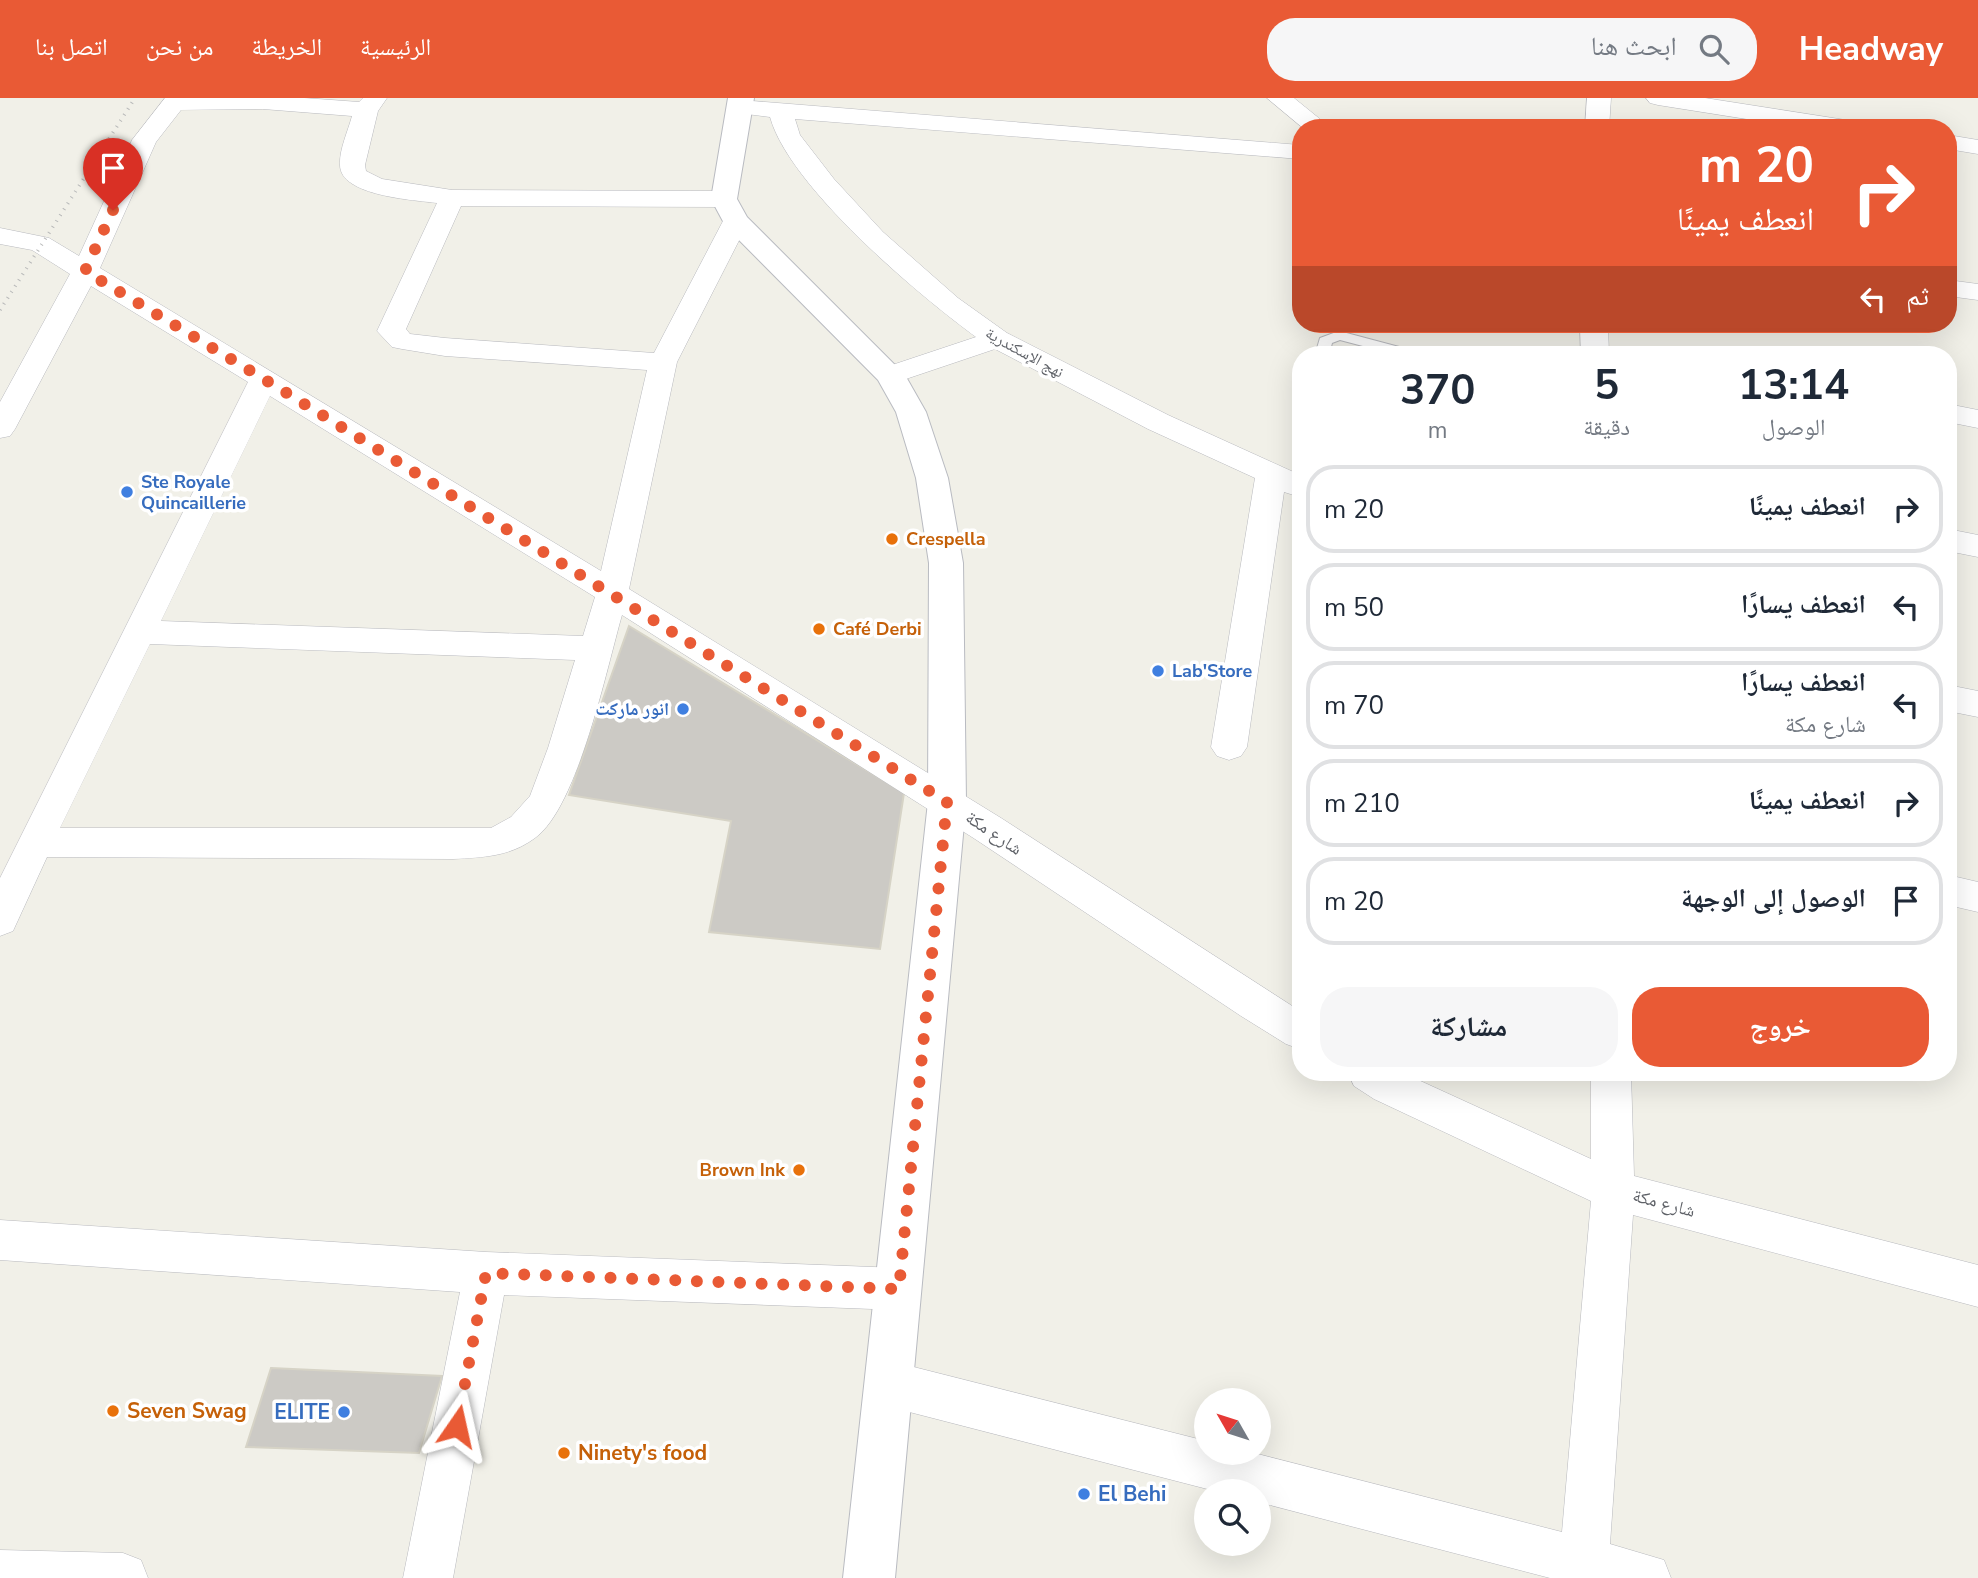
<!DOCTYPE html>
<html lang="ar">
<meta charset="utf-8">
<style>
body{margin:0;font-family:"Nunito Sans","Noto Naskh Arabic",sans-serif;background:#f6f6f7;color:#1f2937;direction:rtl;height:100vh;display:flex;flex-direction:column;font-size:26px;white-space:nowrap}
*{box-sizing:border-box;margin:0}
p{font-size:23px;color:#747a83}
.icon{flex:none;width:38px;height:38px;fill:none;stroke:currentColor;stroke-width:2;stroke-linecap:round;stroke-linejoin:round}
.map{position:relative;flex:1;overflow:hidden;direction:ltr}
.details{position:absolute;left:1292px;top:248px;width:665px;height:735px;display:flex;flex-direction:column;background:#fff;border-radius:28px;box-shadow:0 7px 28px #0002;direction:rtl}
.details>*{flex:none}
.hud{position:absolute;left:1292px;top:21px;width:665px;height:214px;border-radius:28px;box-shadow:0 7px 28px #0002;direction:rtl;background:#e95a35;color:#fff;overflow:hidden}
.needle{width:46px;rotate:309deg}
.tools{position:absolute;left:1194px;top:1290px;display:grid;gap:14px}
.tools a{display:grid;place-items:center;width:77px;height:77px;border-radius:50%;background:#fff;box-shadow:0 7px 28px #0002;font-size:35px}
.pin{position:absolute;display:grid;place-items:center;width:60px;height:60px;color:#fff;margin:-72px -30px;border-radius:50% 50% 50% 0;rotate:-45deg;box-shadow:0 0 7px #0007}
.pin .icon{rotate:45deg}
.me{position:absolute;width:77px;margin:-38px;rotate:11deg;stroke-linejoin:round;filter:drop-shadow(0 0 5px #0008)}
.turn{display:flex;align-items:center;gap:24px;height:147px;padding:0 28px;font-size:32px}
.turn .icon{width:91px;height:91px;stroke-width:2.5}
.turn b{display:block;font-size:49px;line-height:60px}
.then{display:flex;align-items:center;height:66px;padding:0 28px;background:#0003;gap:14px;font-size:26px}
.eta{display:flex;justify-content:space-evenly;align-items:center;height:119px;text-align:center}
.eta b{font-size:42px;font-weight:700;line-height:49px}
.button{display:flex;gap:14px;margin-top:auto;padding:14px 28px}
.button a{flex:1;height:80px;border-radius:28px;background:#e95a35;color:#fff;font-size:28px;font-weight:700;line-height:80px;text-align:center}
.button a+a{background:#f6f6f7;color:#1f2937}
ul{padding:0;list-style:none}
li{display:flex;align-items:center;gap:21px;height:88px;margin:0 14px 10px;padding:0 14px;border:4px solid #e0e1e3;border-radius:28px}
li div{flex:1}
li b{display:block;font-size:26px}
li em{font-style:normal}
header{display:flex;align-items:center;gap:42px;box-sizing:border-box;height:98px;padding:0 35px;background:#e95a35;color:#fff}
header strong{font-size:33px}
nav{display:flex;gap:38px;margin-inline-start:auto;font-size:24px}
.search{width:490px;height:63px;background:#f6f6f7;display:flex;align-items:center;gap:18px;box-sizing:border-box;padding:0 24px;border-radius:28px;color:#747a83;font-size:26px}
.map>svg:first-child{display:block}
</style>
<header>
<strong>Headway</strong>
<div class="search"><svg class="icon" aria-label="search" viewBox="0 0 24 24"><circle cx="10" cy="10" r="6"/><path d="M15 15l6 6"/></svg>ابحث هنا</div>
<nav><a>الرئيسية</a><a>الخريطة</a><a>من نحن</a><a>اتصل بنا</a></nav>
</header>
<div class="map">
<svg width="1978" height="1480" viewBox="0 0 1978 1480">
<rect width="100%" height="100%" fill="#f1f0e8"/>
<g fill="#cccac5" stroke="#d6d3c6" stroke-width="2">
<path d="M 629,528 L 904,695 L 880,851 L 709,834 L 731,723 L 569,697 Z"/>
<path d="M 271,1270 L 442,1278 L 419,1355 L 246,1349 Z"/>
</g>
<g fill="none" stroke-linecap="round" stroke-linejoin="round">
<g stroke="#b8b9be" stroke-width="2">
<path id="service" d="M 1339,233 L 1418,254 L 1420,257 L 1397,257 L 1340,242 L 1332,245 L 1329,257 L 1315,257 L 1320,240 Z"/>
</g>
<g stroke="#b8b9be" stroke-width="1">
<g id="minor">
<path d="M 165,0 L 304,0 L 359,4 L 363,0 L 387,0 L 378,13 L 365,67 L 366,73 L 382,81 L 452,92 L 724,93 L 733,96 L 737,101 L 733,106 L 724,109 L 461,108 L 406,231 L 410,236 L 445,240 L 654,255 L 723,123 L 727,117 L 736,115 L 745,117 L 749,123 L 677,264 L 629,491 L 1001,720 L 1300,913 L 1300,951 L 1286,946 L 1241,918 L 975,741 L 622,517 C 607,569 578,709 535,740 C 509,759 484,759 453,761 L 47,759 L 13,833 L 0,838 L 0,780 L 248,284 L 91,188 L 15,331 L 10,338 L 0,340 L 0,304 L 70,176 L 32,152 L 0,146 L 0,130 L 49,140 L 79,158 L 132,42 ZM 263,11 L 352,18 C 348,33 339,52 340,67 C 340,98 414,102 437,105 L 377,233 L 392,249 L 402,251 L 445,258 L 647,272 L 601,473 L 100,170 L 156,44 L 181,12 ZM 270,298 L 595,499 L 583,538 L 161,523 ZM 150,546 L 575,562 L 548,650 L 530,698 L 511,719 L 491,730 L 60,730 Z"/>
<path d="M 1267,0 L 1294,0 L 1331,30 L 1303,30 Z"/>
<path d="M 1587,0 L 1611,0 L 1609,30 L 1585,30 Z"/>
<path d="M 1646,0 L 1705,0 L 1852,23 L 1861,25 L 1864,30 L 1803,30 L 1658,7 L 1650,5 Z"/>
<path d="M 740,2 L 1300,47 L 1300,61 L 795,21 L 800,37 L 834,81 L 883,134 L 958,200 L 1007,235 L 1168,317 L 1300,377 L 1300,399 L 1284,394 L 1247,649 L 1241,658 L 1229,662 L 1217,658 L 1211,649 L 1255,380 L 1148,331 L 995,251 L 900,283 L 890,286 L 880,283 L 876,277 L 880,271 L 976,239 C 917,196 789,88 770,19 L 731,14 L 728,9 L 731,4 Z"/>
<path d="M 1948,37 L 1978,42 L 1978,56 L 1948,51 Z"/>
<path d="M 1948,182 L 1978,186 L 1978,202 L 1948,198 Z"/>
<path d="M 1580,226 L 1608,226 L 1609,257 L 1581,257 Z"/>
<path d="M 1948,306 L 1978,312 L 1978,330 L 1948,324 Z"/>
<path d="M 1948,431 L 1978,437 L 1978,459 L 1948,453 Z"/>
<path d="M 1948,587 L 1978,593 L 1978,619 L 1948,613 Z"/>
<path d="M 1948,777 L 1978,784 L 1978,814 L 1948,807 Z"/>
<path d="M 1348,975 L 1403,975 L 1591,1061 L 1591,975 L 1631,975 L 1634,1078 L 1978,1167 L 1978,1209 L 1633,1117 L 1610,1446 L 1664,1462 L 1671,1480 L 1550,1480 L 1258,1404 L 1258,1393 L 1215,1393 L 890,1309 L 874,1302 L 867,1286 L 874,1270 L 890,1263 L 1206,1343 L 1206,1354 L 1250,1354 L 1562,1434 L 1591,1103 L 1374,1001 L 1354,988 Z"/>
<path d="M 0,1122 L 486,1154 L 899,1170 L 915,1176 L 921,1191 L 915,1206 L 899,1212 L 504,1197 L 453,1480 L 403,1480 L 460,1194 L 0,1162 Z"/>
<path d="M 0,1452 L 123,1455 L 141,1462 L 148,1480 L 0,1480 Z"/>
</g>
</g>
<g stroke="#b9bbc1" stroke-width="2">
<path id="secondary" d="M 728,0 L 754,0 L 737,101 L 747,119 L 905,277 L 926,314 L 948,380 L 963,465 L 966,704 L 895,1480 L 843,1480 L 928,704 L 929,465 L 916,380 L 896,314 L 878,282 L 726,129 L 711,101 Z"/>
</g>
<use href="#service" fill="#fff" fill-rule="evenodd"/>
<use href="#minor" fill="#fff" fill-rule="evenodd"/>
<use href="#secondary" fill="#fff" fill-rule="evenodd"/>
<path stroke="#b8b9b9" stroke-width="3.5" stroke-dasharray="1 6" stroke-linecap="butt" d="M 0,212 L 135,0"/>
</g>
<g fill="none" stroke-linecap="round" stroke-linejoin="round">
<path stroke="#e95a35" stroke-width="12" stroke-dasharray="0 21.6" d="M 113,112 L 85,173 L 264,281 L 947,704 L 899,1191 L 486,1175 L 457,1328"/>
</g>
<g fill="#3f7fe0" stroke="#fff" stroke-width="2.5">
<circle cx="127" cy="394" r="7"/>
<circle cx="1158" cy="573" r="7"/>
<circle cx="683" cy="611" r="7"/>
<circle cx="344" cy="1314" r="7"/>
<circle cx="1084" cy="1396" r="7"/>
</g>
<g fill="#e8710a" stroke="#fff" stroke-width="2.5">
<circle cx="892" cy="441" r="7"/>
<circle cx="819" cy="531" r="7"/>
<circle cx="799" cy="1072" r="7"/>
<circle cx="113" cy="1313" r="7"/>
<circle cx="564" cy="1355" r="7"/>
</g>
<g text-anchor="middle" stroke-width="7" stroke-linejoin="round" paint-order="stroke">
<g font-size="16" fill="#5f6268" stroke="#fff">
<text transform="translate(1025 254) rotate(29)" y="6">نهج الإسكندرية</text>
</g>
<g font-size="18" font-weight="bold" fill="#366cbe" stroke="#fff" text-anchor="start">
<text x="141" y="390">Ste Royale<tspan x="141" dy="21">Quincaillerie</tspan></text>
<text x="1172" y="579">Lab'Store</text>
<text x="669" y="617" text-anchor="end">انور ماركت</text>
</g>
<g font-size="18" font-weight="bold" fill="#c56008" stroke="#fff" text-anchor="start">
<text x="906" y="447">Crespella</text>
<text x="833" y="537">Café Derbi</text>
<text x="785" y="1078" text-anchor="end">Brown Ink</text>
</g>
<g font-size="18" fill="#5f6268" stroke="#fff">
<text transform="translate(994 735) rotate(34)" y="6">شارع مكة</text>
<text transform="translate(1664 1105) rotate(15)" y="6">شارع مكة</text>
</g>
<g font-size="21" font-weight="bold" fill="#c56008" stroke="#fff" text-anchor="start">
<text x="127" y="1320">Seven Swag</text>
<text x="578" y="1362">Ninety's food</text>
</g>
<g font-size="21" font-weight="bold" fill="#366cbe" stroke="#fff" text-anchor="end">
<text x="330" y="1321">ELITE</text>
<text x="1098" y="1403" text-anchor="start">El Behi</text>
</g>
</g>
</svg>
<div class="tools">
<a><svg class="needle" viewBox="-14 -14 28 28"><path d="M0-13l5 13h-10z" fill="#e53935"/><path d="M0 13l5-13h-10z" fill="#747a83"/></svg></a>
<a><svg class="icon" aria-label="search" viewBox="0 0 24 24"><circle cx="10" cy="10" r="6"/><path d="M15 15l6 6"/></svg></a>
</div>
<div class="pin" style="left:113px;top:112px;background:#d93025"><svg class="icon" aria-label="arrive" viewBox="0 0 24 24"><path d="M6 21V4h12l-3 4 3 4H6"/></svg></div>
<svg class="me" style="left:457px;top:1328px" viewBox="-20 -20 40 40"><path d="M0-17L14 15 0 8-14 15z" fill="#e95a35" stroke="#fff" stroke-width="4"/></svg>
<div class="hud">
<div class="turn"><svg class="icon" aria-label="right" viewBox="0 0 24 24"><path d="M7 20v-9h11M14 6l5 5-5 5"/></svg><div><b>20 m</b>انعطف يمينًا</div></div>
<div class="then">ثم<svg class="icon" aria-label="left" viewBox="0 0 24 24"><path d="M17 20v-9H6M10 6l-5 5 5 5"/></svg></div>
</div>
<section class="details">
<div class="eta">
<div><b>13:14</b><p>الوصول</p></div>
<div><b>5</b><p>دقيقة</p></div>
<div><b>370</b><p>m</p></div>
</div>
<ul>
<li><svg class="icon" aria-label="right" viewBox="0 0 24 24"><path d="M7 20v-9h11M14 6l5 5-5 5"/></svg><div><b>انعطف يمينًا</b></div><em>20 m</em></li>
<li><svg class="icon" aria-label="left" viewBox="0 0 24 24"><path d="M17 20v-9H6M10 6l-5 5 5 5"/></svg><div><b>انعطف يسارًا</b></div><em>50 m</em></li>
<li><svg class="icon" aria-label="left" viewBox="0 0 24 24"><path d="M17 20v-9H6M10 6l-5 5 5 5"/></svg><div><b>انعطف يسارًا</b><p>شارع مكة</p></div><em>70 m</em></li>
<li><svg class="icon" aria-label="right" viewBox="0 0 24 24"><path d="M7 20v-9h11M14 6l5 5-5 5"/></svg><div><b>انعطف يمينًا</b></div><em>210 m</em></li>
<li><svg class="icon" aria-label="arrive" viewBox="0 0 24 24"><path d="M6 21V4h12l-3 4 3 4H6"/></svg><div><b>الوصول إلى الوجهة</b></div><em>20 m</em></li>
</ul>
<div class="button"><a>خروج</a><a>مشاركة</a></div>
</section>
</div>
